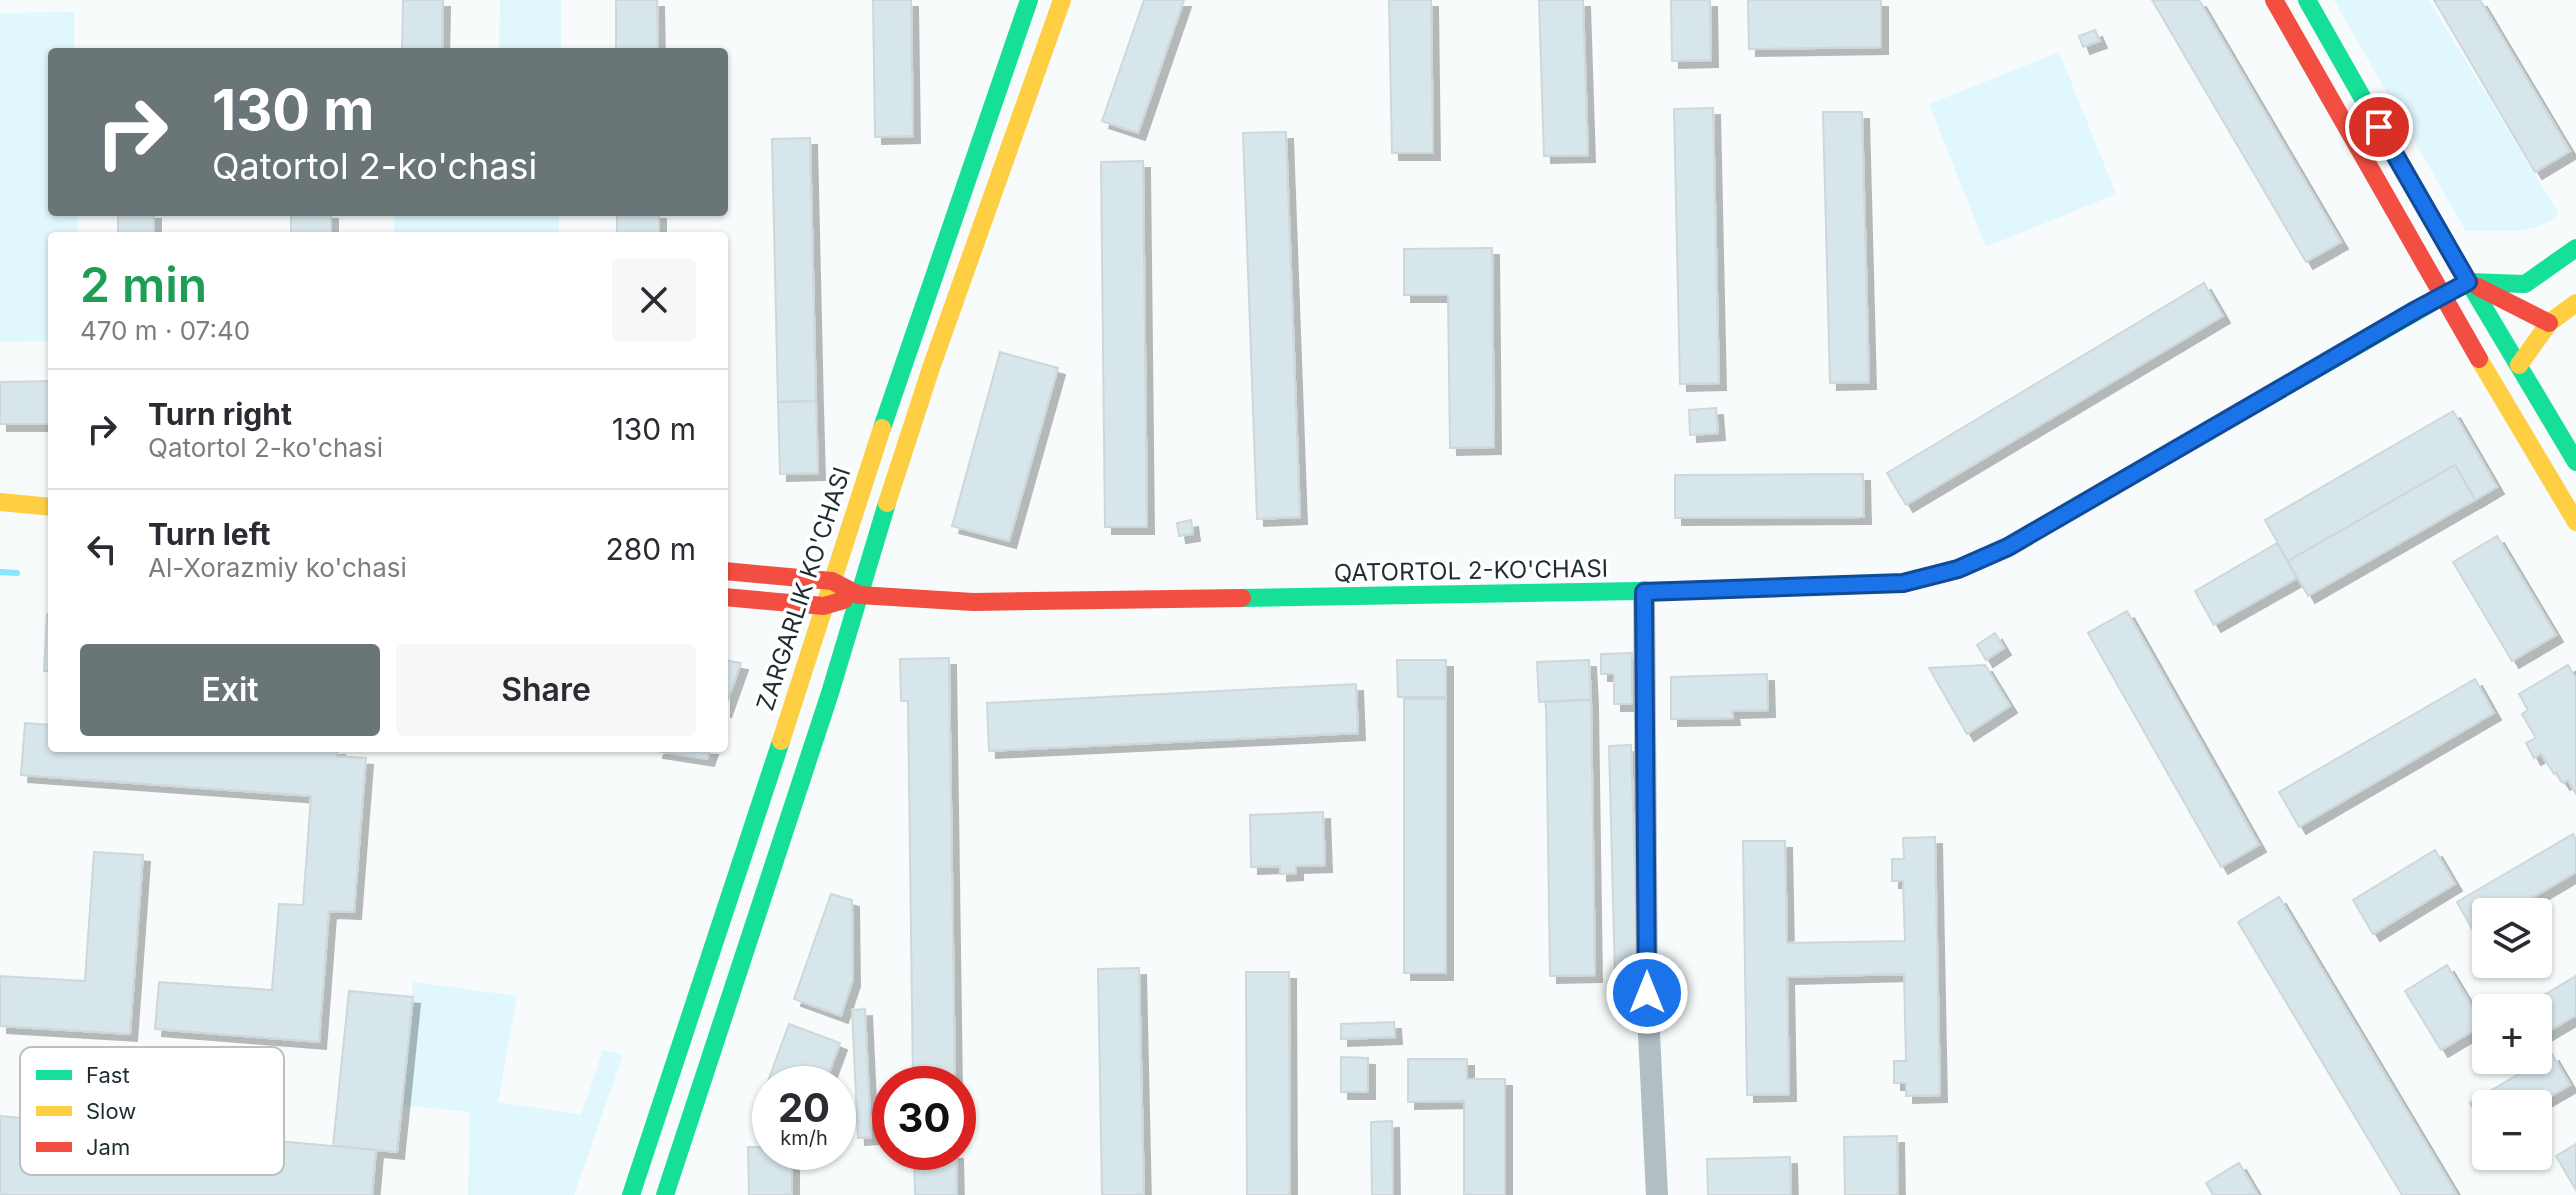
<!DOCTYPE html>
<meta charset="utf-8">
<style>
body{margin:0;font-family:Inter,sans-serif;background:#f7f7f7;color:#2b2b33;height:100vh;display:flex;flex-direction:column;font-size:30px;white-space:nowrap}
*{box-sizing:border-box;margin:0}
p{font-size:26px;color:#7c7c81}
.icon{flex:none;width:44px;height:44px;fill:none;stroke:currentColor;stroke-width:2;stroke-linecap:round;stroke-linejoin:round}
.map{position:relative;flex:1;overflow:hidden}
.sheet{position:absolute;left:48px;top:232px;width:680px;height:520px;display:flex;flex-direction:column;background:#fff;border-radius:8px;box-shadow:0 2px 6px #0004}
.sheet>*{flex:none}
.top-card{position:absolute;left:48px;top:48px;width:680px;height:168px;border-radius:8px;box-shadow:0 2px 6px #0004;background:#6a7578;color:#fff;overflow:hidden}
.buttons{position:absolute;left:2472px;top:898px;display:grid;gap:16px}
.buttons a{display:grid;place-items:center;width:80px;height:80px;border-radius:8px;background:#fff;box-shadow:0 2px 6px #0004;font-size:40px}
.speed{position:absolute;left:752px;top:1066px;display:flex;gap:16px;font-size:40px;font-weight:700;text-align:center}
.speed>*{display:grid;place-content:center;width:104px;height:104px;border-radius:50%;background:#fff;box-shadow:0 2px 6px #0004;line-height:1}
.speed small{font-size:20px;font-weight:400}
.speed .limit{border:12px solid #d22;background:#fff;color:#111}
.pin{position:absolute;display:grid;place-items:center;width:68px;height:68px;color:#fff;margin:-34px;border:4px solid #fff;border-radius:50%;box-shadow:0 2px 8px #0007}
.me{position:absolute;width:88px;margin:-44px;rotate:0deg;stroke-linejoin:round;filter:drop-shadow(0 0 6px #0008)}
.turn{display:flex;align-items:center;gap:28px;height:168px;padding:0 32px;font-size:36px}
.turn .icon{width:104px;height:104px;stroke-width:2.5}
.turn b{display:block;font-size:56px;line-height:68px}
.round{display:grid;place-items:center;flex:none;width:84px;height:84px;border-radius:8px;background:#f7f7f7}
.head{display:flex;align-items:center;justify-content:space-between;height:136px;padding:0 32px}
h1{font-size:48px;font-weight:600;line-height:60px;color:#1e9e55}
.primary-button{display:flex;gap:16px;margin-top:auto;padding:16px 32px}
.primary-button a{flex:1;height:92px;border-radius:8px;background:#6a7578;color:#fff;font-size:32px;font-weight:600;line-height:92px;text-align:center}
.primary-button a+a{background:#f7f7f7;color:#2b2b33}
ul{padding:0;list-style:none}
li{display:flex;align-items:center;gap:24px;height:120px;padding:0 32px;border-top:2px solid #e1e1e2}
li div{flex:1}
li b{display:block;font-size:30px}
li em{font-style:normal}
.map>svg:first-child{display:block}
</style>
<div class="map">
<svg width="2576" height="1195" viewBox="0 0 2576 1195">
<defs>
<filter id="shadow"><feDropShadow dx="7" dy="7" stdDeviation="0" flood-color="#0004"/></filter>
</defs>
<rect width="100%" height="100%" fill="#f7fbfc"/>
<g fill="#e0f7fe">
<path d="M 500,0 L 561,0 L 561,52 L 499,52 Z"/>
<path d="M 2334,0 L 2429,0 L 2558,213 C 2541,237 2493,230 2466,231 Z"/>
<path d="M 74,12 L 74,52 L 52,52 L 52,212 L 77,212 L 78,236 L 52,236 L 52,341 L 0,342 L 0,13 Z"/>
<path d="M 2059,52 L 2116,194 L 1986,247 L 1929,104 Z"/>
<rect x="394" y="212" width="165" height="24"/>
<path d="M 413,982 L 517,996 L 498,1102 L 581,1115 L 603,1050 L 623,1055 L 574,1195 L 468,1195 L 470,1112 L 401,1105 Z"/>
</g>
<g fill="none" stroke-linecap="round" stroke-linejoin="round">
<path stroke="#87e7fd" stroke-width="6" d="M 0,572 L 17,573"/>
</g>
<g fill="#d7e6ea" stroke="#ced7d9" stroke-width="2" filter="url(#shadow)">
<path d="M 403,0 L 443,0 L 442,52 L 402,52 Z"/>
<path d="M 616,0 L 657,0 L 658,52 L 616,52 Z"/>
<path d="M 873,0 L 911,0 L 913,136 L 875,137 Z"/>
<path d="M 1144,0 L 1184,0 L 1138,133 L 1102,121 Z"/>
<path d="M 1389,0 L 1431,0 L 1433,153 L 1392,153 Z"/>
<path d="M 1539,0 L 1583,0 L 1588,155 L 1544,156 Z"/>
<path d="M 1671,0 L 1710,0 L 1711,60 L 1672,61 Z"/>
<path d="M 1748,0 L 1881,0 L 1881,47 L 1749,49 Z"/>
<path d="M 2152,0 L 2199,0 L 2341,242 L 2306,262 Z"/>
<path d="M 2434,0 L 2480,0 L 2570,151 L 2535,172 Z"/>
<path d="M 2095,30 L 2100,41 L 2083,47 L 2079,36 Z"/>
<path d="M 1713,108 L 1719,383 L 1680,384 L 1674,109 Z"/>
<path d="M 1823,112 L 1862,112 L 1869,382 L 1830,383 Z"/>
<path d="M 1286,132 L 1300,517 L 1257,519 L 1243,133 Z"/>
<path d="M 810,138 L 816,401 L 778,402 L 772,139 Z"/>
<path d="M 1143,161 L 1147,527 L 1105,527 L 1101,162 Z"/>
<rect x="118" y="212" width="36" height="24"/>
<rect x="291" y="212" width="40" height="24"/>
<rect x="617" y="212" width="42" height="24"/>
<path d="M 1492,248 L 1494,447 L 1450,448 L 1448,295 L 1404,295 L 1404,249 Z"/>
<path d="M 2204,283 L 2223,316 L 1906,505 L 1887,473 Z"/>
<path d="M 1000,352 L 1058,368 L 1009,541 L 952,526 Z"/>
<path d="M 52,381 L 52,424 L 0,424 L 0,382 Z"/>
<path d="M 816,401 L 818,473 L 780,474 L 778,402 Z"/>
<path d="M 1716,408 L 1718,433 L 1690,435 L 1689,410 Z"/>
<path d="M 2453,411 L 2497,487 L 2475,500 L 2455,465 L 2288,561 L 2265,520 Z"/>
<path d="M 2455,465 L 2475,500 L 2308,596 L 2288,561 Z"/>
<path d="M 1863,474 L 1864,517 L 1675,518 L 1675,475 Z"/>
<path d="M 1191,520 L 1193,534 L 1179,536 L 1177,523 Z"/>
<path d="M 2497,536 L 2556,635 L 2512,661 L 2453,562 Z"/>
<path d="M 2277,543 L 2297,578 L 2214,625 L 2195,591 Z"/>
<path d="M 2127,611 L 2259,845 L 2221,867 L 2088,633 Z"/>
<path d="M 47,614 L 52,614 L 52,671 L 44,671 Z"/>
<path d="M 1995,633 L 2004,648 L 1986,660 L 1977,645 Z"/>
<path d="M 1632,653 L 1632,704 L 1614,704 L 1614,674 L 1601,674 L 1601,654 Z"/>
<path d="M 949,658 L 955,1084 L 913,1084 L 908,701 L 901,701 L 900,659 Z"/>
<path d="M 724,660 L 741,663 L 724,711 Z"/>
<path d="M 1397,660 L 1446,660 L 1446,697 L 1398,697 Z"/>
<path d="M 1589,660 L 1591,699 L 1539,702 L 1537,662 Z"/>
<path d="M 1985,665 L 2010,706 L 1967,734 L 1929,668 Z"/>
<path d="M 2568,665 L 2576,679 L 2576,794 L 2568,780 L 2563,783 L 2556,772 L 2554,774 L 2541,754 L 2534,758 L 2526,743 L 2536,738 L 2522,714 L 2528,710 L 2519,694 Z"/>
<path d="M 1767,674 L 1768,710 L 1732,711 L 1733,718 L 1671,719 L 1671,677 Z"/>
<path d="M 2475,679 L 2494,713 L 2299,827 L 2279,792 Z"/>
<path d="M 1356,684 L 1358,733 L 989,751 L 987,703 Z"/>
<rect x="1404" y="699" width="42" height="274"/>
<path d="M 1591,700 L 1595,975 L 1550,976 L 1546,702 Z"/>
<path d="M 25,723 L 52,725 L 52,748 L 338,748 L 337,756 L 366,758 L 354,912 L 329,911 L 319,1042 L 155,1029 L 159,982 L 272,990 L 279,904 L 303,905 L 311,796 L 21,775 Z"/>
<path d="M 1631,745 L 1638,975 L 1615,976 L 1609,746 Z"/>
<path d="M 657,748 L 711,748 L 707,759 L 656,751 Z"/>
<path d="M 1323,812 L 1325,865 L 1296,866 L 1296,873 L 1280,874 L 1280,866 L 1251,867 L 1250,815 Z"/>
<path d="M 2573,834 L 2576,840 L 2576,872 L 2508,912 L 2486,912 L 2486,925 L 2474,932 L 2457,902 Z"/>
<path d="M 1935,837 L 1940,1095 L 1906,1096 L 1906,1083 L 1894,1083 L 1894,1061 L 1906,1061 L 1904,974 L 1787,977 L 1789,1094 L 1747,1095 L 1743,841 L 1785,841 L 1787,943 L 1905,941 L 1903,881 L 1892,881 L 1892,859 L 1904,859 L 1903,838 Z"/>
<path d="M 2435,850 L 2455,884 L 2373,934 L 2353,900 Z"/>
<path d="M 94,852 L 143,855 L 130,1034 L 0,1026 L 0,976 L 85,981 Z"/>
<path d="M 831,894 L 852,900 L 853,979 L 841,1016 L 794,999 Z"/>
<path d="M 2279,897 L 2457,1195 L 2402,1195 L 2238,922 Z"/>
<path d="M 2447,965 L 2483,1025 L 2441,1050 L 2405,991 Z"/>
<path d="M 1139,968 L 1144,1195 L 1102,1195 L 1098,969 Z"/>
<path d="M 1246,972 L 1289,972 L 1290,1195 L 1247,1195 Z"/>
<path d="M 2576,976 L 2576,1015 L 2539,1037 L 2538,1008 L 2522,1008 Z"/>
<path d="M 349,991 L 413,997 L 397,1152 L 333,1146 Z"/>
<path d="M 865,1009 L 871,1137 L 858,1138 L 852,1010 Z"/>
<path d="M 1394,1022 L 1395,1037 L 1341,1039 L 1341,1024 Z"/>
<path d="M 789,1024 L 840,1043 L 825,1084 L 770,1084 L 770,1107 L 760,1103 Z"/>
<path d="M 2552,1054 L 2570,1085 L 2537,1104 L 2486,1104 L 2486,1129 L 2470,1103 Z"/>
<path d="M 1341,1057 L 1368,1058 L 1368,1092 L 1341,1092 Z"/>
<path d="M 1408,1059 L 1467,1059 L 1467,1079 L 1505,1079 L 1505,1195 L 1464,1195 L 1464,1101 L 1408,1102 Z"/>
<path d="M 0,1116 L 376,1150 L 372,1195 L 0,1195 Z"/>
<path d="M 1392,1121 L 1393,1195 L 1372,1195 L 1371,1122 Z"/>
<path d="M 1897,1136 L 1898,1195 L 1845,1195 L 1844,1137 Z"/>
<path d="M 2576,1144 L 2576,1190 L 2556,1156 Z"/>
<path d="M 748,1147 L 770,1147 L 770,1152 L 792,1152 L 792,1195 L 749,1195 Z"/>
<path d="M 914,1152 L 956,1152 L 957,1195 L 915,1195 Z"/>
<path d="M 1790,1157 L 1791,1195 L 1708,1195 L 1707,1159 Z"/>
<path d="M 2239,1163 L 2258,1195 L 2213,1195 L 2206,1183 Z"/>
</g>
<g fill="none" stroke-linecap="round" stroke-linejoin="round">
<path stroke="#b1bfc3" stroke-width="22" d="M 1644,592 L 1647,993 L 1657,1195"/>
<g stroke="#16e098" stroke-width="18">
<path d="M 2307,0 L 2437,229 L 2576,462"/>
<path d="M 882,428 L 1029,0"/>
<path d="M 2170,453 L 2468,282 L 2525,284 L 2576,248"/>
<path d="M 1242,598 L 1696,590"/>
<path d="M 631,1195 L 781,741"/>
<path d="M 665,1195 L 830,693 L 887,503"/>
</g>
<g stroke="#ffcf43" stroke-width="18">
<path d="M 2479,359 L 2576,522"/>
<path d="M 2519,365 L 2549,323 L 2576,303"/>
<path d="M 0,502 L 52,507"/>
<path d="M 887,503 L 931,368 L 1062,0"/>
<path d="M 1696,590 L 1903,583 L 1958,569 L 2008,547 L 2170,453"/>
<path d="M 781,741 L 882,428"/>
</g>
<g stroke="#f24e42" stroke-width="18">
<path d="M 2274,0 L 2479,359"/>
<path d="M 2478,287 L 2549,323"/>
<path d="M 724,571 L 832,581 L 859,595 L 973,602 L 1242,598"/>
<path d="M 724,597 L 824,606 L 844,600"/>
</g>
</g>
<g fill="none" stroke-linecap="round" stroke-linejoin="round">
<g stroke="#114b97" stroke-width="20">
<path id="route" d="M 1647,993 L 1644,592 L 1903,583 L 1958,569 L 2008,547 L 2416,310 L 2468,282 L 2379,127"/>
</g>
<use href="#route" stroke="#1a73e8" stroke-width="14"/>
</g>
<g text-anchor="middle" stroke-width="7" stroke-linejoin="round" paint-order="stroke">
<g font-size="24" fill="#1e2d31" stroke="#fff">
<text transform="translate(1471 571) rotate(-1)" y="8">QATORTOL 2-KO'CHASI</text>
<text transform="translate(804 589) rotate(-72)" y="8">ZARGARLIK KO'CHASI</text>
</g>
</g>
<rect x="20" y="1047" width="264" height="128" rx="12" fill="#fff" stroke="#bcc0c1" stroke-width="2"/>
<rect x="36" y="1070" width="36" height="10" fill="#16e098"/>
<rect x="36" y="1106" width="36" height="10" fill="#ffcf43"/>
<rect x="36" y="1142" width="36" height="10" fill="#f24e42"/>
<g font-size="22" fill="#1e2d31">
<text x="86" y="1083">Fast</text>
<text x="86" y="1119">Slow</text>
<text x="86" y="1155">Jam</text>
</g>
</svg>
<div class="buttons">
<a><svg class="icon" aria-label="layers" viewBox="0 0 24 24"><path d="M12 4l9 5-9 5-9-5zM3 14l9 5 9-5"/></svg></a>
<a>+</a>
<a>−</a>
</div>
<div class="speed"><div>20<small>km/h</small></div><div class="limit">30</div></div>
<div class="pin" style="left:2379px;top:127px;background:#d93025"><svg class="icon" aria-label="arrive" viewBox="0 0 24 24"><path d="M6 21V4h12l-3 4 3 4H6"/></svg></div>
<svg class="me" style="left:1647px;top:993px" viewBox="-20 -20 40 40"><circle r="17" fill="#1a73e8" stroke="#fff" stroke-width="3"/><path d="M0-11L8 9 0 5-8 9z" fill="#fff"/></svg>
<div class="top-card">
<div class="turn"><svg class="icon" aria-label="right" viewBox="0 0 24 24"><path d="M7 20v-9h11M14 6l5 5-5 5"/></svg><div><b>130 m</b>Qatortol 2-ko'chasi</div></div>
</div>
<section class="sheet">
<div class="head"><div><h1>2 min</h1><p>470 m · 07:40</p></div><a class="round"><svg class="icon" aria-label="close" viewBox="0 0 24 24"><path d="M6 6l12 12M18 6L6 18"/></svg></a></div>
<ul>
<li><svg class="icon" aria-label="right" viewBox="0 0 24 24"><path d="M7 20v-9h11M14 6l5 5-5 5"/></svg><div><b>Turn right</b><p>Qatortol 2-ko'chasi</p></div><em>130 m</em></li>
<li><svg class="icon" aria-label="left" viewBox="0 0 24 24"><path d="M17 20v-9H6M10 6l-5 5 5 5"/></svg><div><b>Turn left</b><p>Al-Xorazmiy ko'chasi</p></div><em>280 m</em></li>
</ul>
<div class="primary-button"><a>Exit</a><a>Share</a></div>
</section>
</div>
